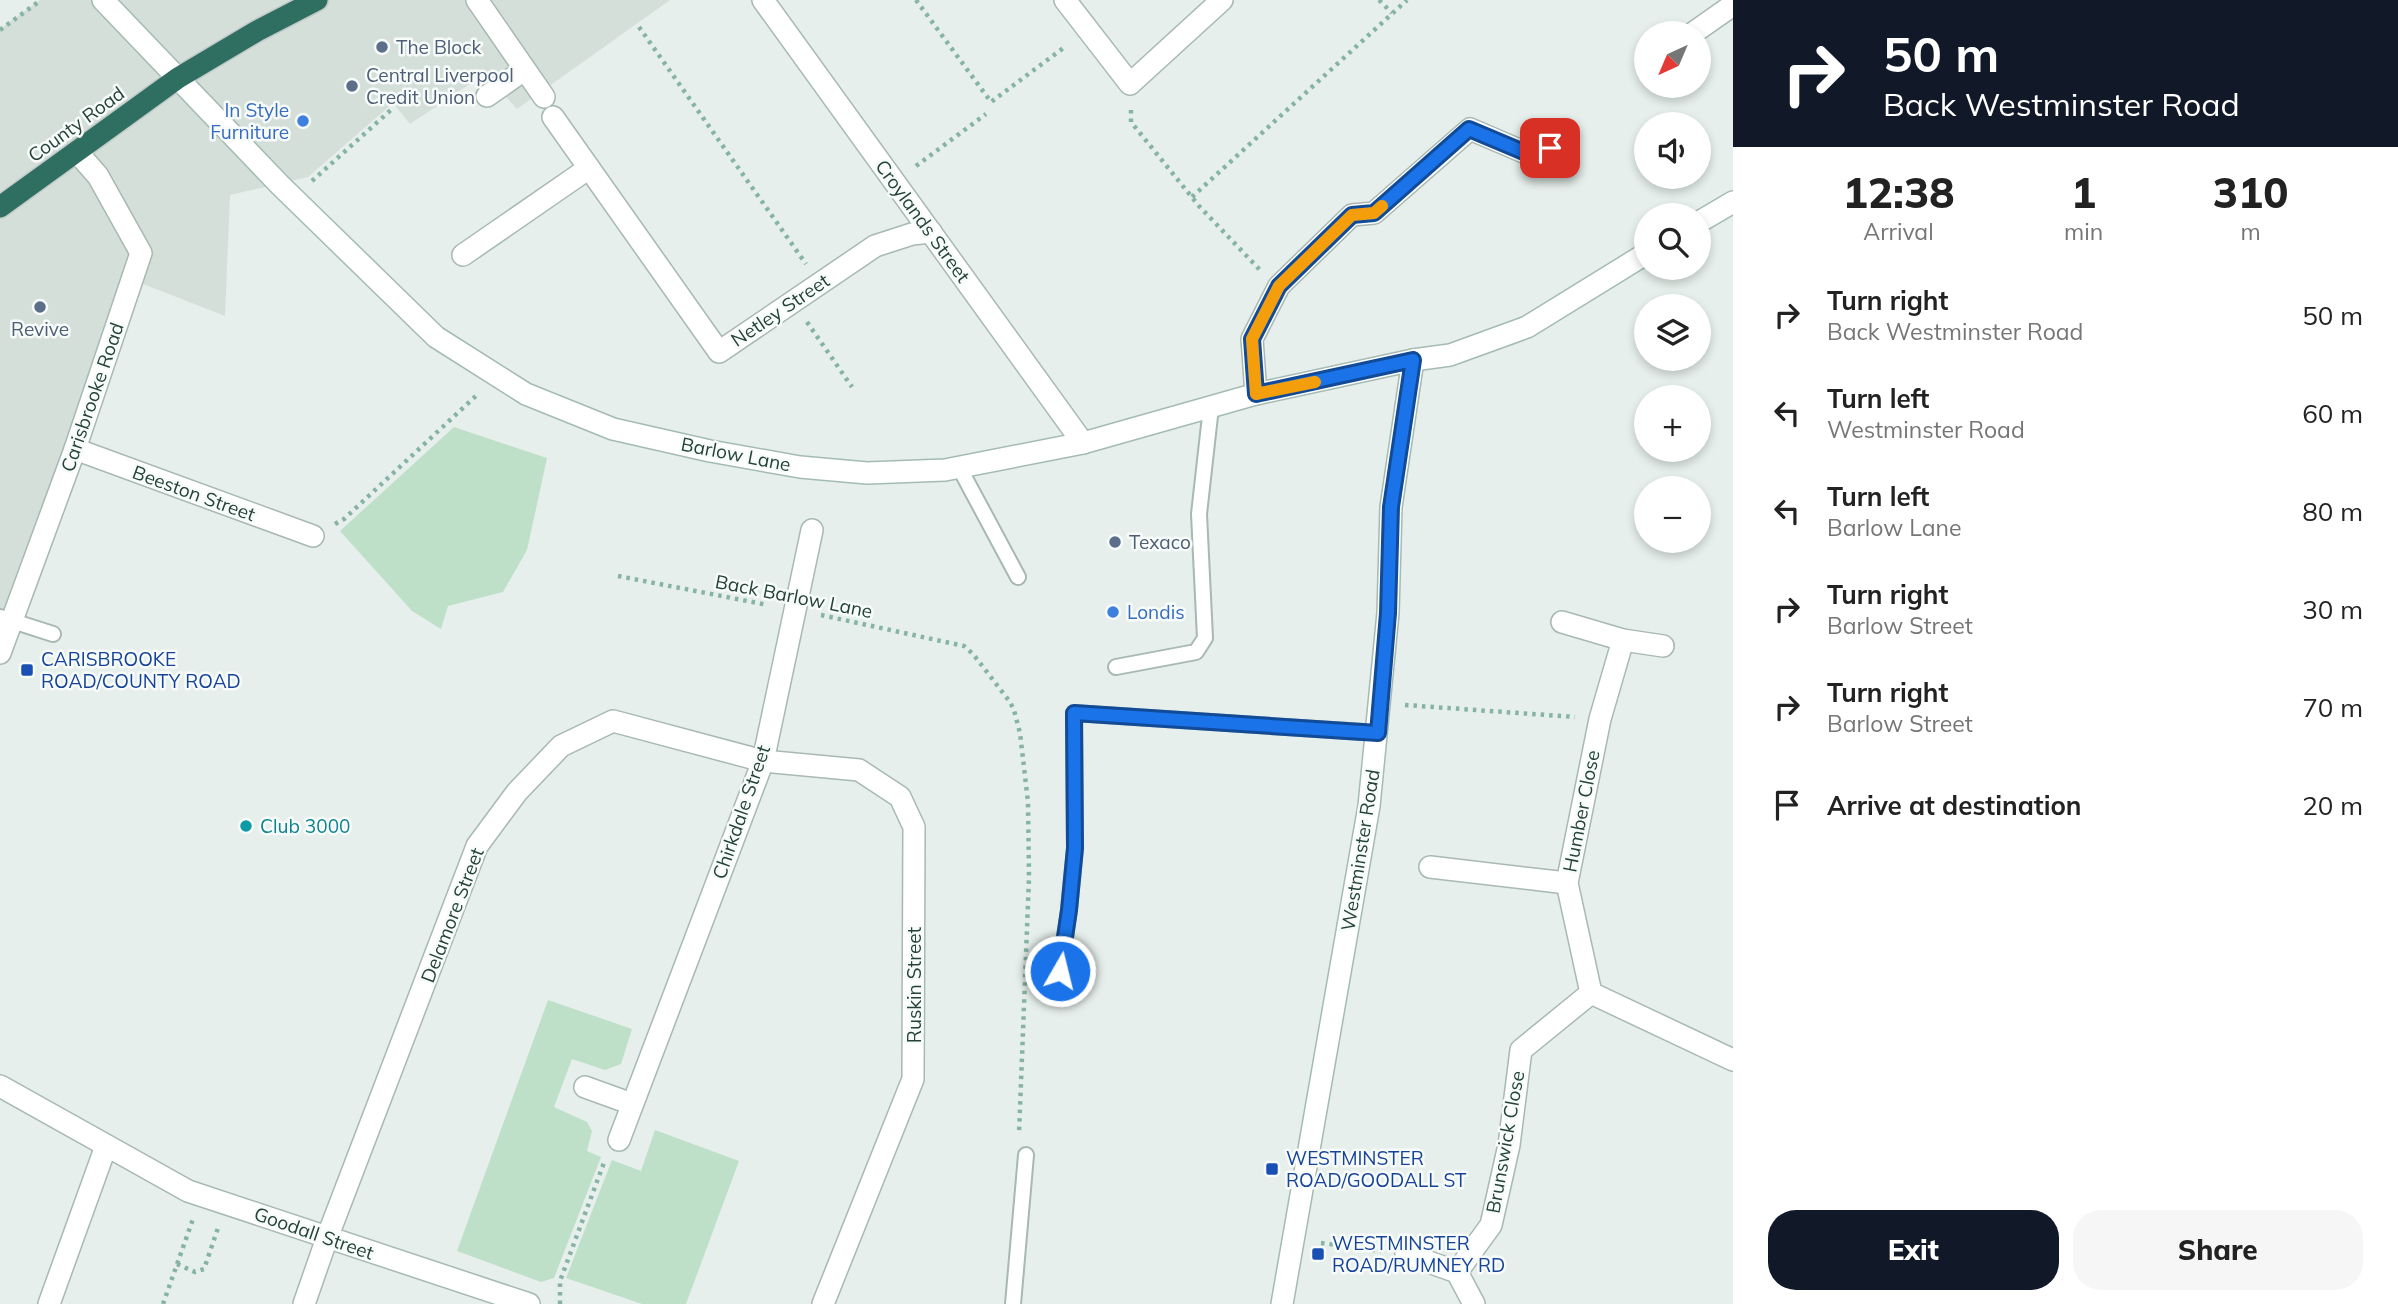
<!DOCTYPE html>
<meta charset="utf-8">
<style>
body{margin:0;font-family:Mulish,sans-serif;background:#f6f6f6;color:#222;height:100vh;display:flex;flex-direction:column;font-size:26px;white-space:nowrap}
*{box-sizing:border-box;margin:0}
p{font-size:23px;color:#767676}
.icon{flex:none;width:38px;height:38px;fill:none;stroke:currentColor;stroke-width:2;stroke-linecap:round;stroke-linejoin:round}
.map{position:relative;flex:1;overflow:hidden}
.drawer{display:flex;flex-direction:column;background:#fff;width:665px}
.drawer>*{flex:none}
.top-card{background:#111827;color:#fff;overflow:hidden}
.needle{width:46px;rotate:224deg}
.tools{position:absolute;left:1634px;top:21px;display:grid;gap:14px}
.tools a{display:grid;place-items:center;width:77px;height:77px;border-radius:50%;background:#fff;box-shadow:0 4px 10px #0003;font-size:35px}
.pin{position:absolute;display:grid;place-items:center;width:60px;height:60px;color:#fff;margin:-30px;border-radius:14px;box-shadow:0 4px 10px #0006}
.me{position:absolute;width:77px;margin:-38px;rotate:8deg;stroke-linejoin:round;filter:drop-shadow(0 0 5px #0008)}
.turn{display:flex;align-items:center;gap:24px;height:147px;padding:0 35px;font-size:32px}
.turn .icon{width:91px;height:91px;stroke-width:2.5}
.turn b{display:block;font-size:49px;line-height:60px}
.eta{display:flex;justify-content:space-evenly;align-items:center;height:119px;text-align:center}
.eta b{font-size:42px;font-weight:800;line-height:49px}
.cta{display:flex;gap:14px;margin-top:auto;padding:14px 35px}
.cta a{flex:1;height:80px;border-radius:28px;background:#111827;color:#fff;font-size:28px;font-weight:800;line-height:80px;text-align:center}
.cta a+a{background:#f6f6f6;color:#222}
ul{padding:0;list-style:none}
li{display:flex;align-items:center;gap:21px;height:98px;padding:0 35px}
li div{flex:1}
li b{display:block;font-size:26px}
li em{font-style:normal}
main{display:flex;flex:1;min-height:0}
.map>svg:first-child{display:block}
</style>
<main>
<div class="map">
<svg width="1733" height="1304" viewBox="0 0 1733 1304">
<rect width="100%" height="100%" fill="#e6efeb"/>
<path fill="#d4dfda" d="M 40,0 L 670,0 L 517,109 L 485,74 L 410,124 L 393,103 L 308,177 L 230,195 L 225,316 L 133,280 L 0,623 L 0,29 Z"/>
<g fill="#bfe0c8">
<path d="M 454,427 L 547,458 L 527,550 L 503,592 L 448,606 L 441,629 L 412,611 L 340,531 Z"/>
<path d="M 548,1000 L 632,1029 L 621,1064 L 605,1070 L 572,1059 L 554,1107 L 587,1122 L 592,1131 L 587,1151 L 601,1157 L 554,1278 L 541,1282 L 457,1251 Z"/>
<path d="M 655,1130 L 739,1161 L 686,1304 L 642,1304 L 566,1278 L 612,1160 L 641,1171 Z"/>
</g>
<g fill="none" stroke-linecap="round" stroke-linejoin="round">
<g stroke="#a8b8b2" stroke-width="18">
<g id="lane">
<path d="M 959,467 L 1018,577"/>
<path d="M 0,617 L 53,634"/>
<path d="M 1116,667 L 1196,652 L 1205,638 L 1199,514 L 1211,407"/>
<path d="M 1060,971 L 1069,910 L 1075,848 L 1074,713 L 1378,733"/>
<path d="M 1013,1304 L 1026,1155"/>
</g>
</g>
<g stroke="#a8b8b2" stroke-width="24">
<g id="street">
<path d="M 477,0 L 544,97"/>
<path d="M 763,0 L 1083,443"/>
<path d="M 1065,0 L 1130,84 L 1222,0"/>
<path d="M 1693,33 L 1733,5"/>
<path d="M 487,96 L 524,70"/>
<path d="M 553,117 L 719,352 L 875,246 L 912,234 L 931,232"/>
<path d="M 463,255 L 589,168"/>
<path d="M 1256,394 L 1252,339 L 1279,286 L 1352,215 L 1374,213 L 1470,129 L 1526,153 L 1550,148"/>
<path d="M 75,449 L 313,536"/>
<path d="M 1562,622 L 1623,640 L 1663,646"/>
<path d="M 1623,640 L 1600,719 L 1567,883 L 1591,993 L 1733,1060"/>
<path d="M 0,653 L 75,449 L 141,253 L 98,176 L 77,152"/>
<path d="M 1430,867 L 1567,883"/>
<path d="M 0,1086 L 188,1191 L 529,1304"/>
<path d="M 585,1087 L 632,1104"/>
<path d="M 619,1140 L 763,761 L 812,530"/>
<path d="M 1406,1254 L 1457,1272 L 1474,1304"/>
<path d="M 1457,1272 L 1491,1225 L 1509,1145 L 1521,1050 L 1591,993"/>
<path d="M 49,1304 L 106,1146"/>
<path d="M 304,1304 L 327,1238 L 477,846 L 517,792 L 561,746 L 613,721 L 763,761 L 859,770 L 900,797 L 914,827 L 913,1079 L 823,1304"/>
</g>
</g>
<g stroke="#a4bbb3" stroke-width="24">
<g id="secondary">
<path d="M 103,0 L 280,185 L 436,337 L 526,394 L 613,429 L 710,451 L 800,467 L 867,473 L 945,470 L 1083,443 L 1256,394 L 1413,360 L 1450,355 L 1527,327 L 1647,253"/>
<path d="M 1699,222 L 1733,202"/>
<path d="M 1282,1304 L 1369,806 L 1388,613 L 1391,507 L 1413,360"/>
</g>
</g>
<g stroke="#c2cac8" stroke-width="24">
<path id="highway" d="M 0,207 L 178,78 L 257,31 L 317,0"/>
</g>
<g stroke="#86b3a5" stroke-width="4.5" stroke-dasharray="3.5 5" stroke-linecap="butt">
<path d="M 916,0 L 991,102 L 1066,46"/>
<path d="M 1379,0 L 1392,13"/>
<path d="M 639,27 L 806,264"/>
<path d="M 0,30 L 41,0"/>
<path d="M 1131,110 L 1131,122 L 1199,206 L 1260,270"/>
<path d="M 916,166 L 986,114"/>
<path d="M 312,181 L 392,109"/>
<path d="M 1192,197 L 1407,0"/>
<path d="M 807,322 L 852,387"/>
<path d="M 335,524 L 344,519 L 479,393"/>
<path d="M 618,576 L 768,605"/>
<path d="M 821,615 L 964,646 L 973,654 L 1010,702 L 1014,710 L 1020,733 L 1028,802 L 1029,877 L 1019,1134"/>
<path d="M 1405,705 L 1575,717"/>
<path d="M 1321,1243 L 1381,1251"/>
<path d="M 177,1264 L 195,1272 L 204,1269 L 218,1228"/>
<path d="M 163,1304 L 193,1219"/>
<path d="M 560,1304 L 560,1281 L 605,1160"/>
</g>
<use href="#lane" stroke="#fff" stroke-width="14"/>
<use href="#street" stroke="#fff" stroke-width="21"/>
<use href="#secondary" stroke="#fff" stroke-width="21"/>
<use href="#highway" stroke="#2f6f62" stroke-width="21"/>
</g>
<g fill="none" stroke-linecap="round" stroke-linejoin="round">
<g stroke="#114b97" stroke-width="18">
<path id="route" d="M 1060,971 L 1069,910 L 1075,848 L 1074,713 L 1378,733 L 1388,613 L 1391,507 L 1413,360 L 1256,394 L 1252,339 L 1279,286 L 1352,215 L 1374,213 L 1469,129 L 1526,153 L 1550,148"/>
</g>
<use href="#route" stroke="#1a73e8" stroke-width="12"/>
<path stroke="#f59e0b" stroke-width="12" d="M 1315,382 L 1256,394 L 1252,339 L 1279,286 L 1352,215 L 1374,213 L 1382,206"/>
</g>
<g fill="#5c6f8a" stroke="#f7fbf9" stroke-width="2.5">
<circle cx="382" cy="47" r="7"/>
<circle cx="352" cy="86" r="7"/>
<circle cx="40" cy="307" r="7"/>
<circle cx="1115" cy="542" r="7"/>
</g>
<g fill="#3f7fe0" stroke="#f7fbf9" stroke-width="2.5">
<circle cx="303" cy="121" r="7"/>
<circle cx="1113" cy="612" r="7"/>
</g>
<g fill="#1a4fb4" stroke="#f7fbf9" stroke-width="2.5">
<rect x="20" y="663" width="14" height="14" rx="3.5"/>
<rect x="1265" y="1162" width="14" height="14" rx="3.5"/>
<rect x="1311" y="1247" width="14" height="14" rx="3.5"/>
</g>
<circle fill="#0f9aa8" stroke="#f7fbf9" stroke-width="2.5" cx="246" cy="826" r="7"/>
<g text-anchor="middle" stroke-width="5" stroke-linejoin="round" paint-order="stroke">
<g font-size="19" fill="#4e5e75" stroke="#f7fbf9" text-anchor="start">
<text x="396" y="54">The Block</text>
<text x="366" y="82">Central Liverpool<tspan x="366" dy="22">Credit Union</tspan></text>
<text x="40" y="336" text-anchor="middle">Revive</text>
<text x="1129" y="549">Texaco</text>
</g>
<g font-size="19" fill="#366cbe" stroke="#f7fbf9" text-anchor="end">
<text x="289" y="117">In Style<tspan x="289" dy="22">Furniture</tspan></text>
<text x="1127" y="619" text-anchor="start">Londis</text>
</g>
<g font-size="19" fill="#24423a" stroke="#f7fbf9">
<text transform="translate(76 124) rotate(-36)" y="7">County Road</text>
<text transform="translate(923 221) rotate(54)" y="7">Croylands Street</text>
<text transform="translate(780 310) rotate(-34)" y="7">Netley Street</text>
<text transform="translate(92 397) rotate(-71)" y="7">Carisbrooke Road</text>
<text transform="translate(736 454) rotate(11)" y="7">Barlow Lane</text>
<text transform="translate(194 493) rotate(20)" y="7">Beeston Street</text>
<text transform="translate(794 596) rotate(11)" y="7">Back Barlow Lane</text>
<text transform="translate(1581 811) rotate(-79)" y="7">Humber Close</text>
<text transform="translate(741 812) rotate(-71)" y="7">Chirkdale Street</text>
<text transform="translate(1360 850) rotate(-81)" y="7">Westminster Road</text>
<text transform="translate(452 915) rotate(-69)" y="7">Delamore Street</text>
<text transform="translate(914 985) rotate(-90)" y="7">Ruskin Street</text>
<text transform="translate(1505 1142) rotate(-80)" y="7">Brunswick Close</text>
<text transform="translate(314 1233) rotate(19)" y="7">Goodall Street</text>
</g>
<g font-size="19" fill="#164399" stroke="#f7fbf9" text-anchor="start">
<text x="41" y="666">CARISBROOKE<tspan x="41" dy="22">ROAD/COUNTY ROAD</tspan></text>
<text x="1286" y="1165">WESTMINSTER<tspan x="1286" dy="22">ROAD/GOODALL ST</tspan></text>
<text x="1332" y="1250">WESTMINSTER<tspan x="1332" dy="22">ROAD/RUMNEY RD</tspan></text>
</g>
<g font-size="19" fill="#0d838f" stroke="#f7fbf9" text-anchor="start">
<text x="260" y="833">Club 3000</text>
</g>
</g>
</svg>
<div class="tools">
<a><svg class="needle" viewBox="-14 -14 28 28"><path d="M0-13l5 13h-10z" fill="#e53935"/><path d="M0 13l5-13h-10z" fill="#767676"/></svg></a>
<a><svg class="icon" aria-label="sound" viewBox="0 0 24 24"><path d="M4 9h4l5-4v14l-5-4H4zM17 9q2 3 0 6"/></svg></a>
<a><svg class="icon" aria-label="search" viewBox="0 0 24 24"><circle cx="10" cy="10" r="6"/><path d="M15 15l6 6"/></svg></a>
<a><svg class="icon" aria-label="layers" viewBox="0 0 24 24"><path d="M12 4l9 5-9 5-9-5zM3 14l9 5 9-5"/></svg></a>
<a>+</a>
<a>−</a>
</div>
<div class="pin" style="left:1550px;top:148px;background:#d93025"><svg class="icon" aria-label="arrive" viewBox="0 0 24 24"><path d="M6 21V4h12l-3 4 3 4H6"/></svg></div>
<svg class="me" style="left:1060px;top:971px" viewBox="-20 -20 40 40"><circle r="17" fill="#1a73e8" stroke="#fff" stroke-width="3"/><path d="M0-11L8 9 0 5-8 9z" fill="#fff"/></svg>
</div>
<section class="drawer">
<div class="top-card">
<div class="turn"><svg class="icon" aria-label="right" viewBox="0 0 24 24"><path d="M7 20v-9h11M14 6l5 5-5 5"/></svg><div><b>50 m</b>Back Westminster Road</div></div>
</div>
<div class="eta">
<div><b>12:38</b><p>Arrival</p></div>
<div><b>1</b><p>min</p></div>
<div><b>310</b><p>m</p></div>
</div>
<ul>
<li><svg class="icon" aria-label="right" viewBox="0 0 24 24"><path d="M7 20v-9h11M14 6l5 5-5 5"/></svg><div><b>Turn right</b><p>Back Westminster Road</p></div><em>50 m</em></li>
<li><svg class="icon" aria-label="left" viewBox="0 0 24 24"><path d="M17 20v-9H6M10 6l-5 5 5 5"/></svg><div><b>Turn left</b><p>Westminster Road</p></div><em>60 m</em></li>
<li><svg class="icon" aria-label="left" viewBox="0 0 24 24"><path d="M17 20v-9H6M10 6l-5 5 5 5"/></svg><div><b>Turn left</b><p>Barlow Lane</p></div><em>80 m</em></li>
<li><svg class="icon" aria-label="right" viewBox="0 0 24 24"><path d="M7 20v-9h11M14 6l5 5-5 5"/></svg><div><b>Turn right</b><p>Barlow Street</p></div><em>30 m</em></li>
<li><svg class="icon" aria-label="right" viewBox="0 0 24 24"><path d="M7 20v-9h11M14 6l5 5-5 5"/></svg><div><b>Turn right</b><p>Barlow Street</p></div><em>70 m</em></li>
<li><svg class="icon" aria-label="arrive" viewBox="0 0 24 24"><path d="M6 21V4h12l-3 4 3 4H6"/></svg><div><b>Arrive at destination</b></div><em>20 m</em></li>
</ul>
<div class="cta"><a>Exit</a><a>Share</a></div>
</section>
</main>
